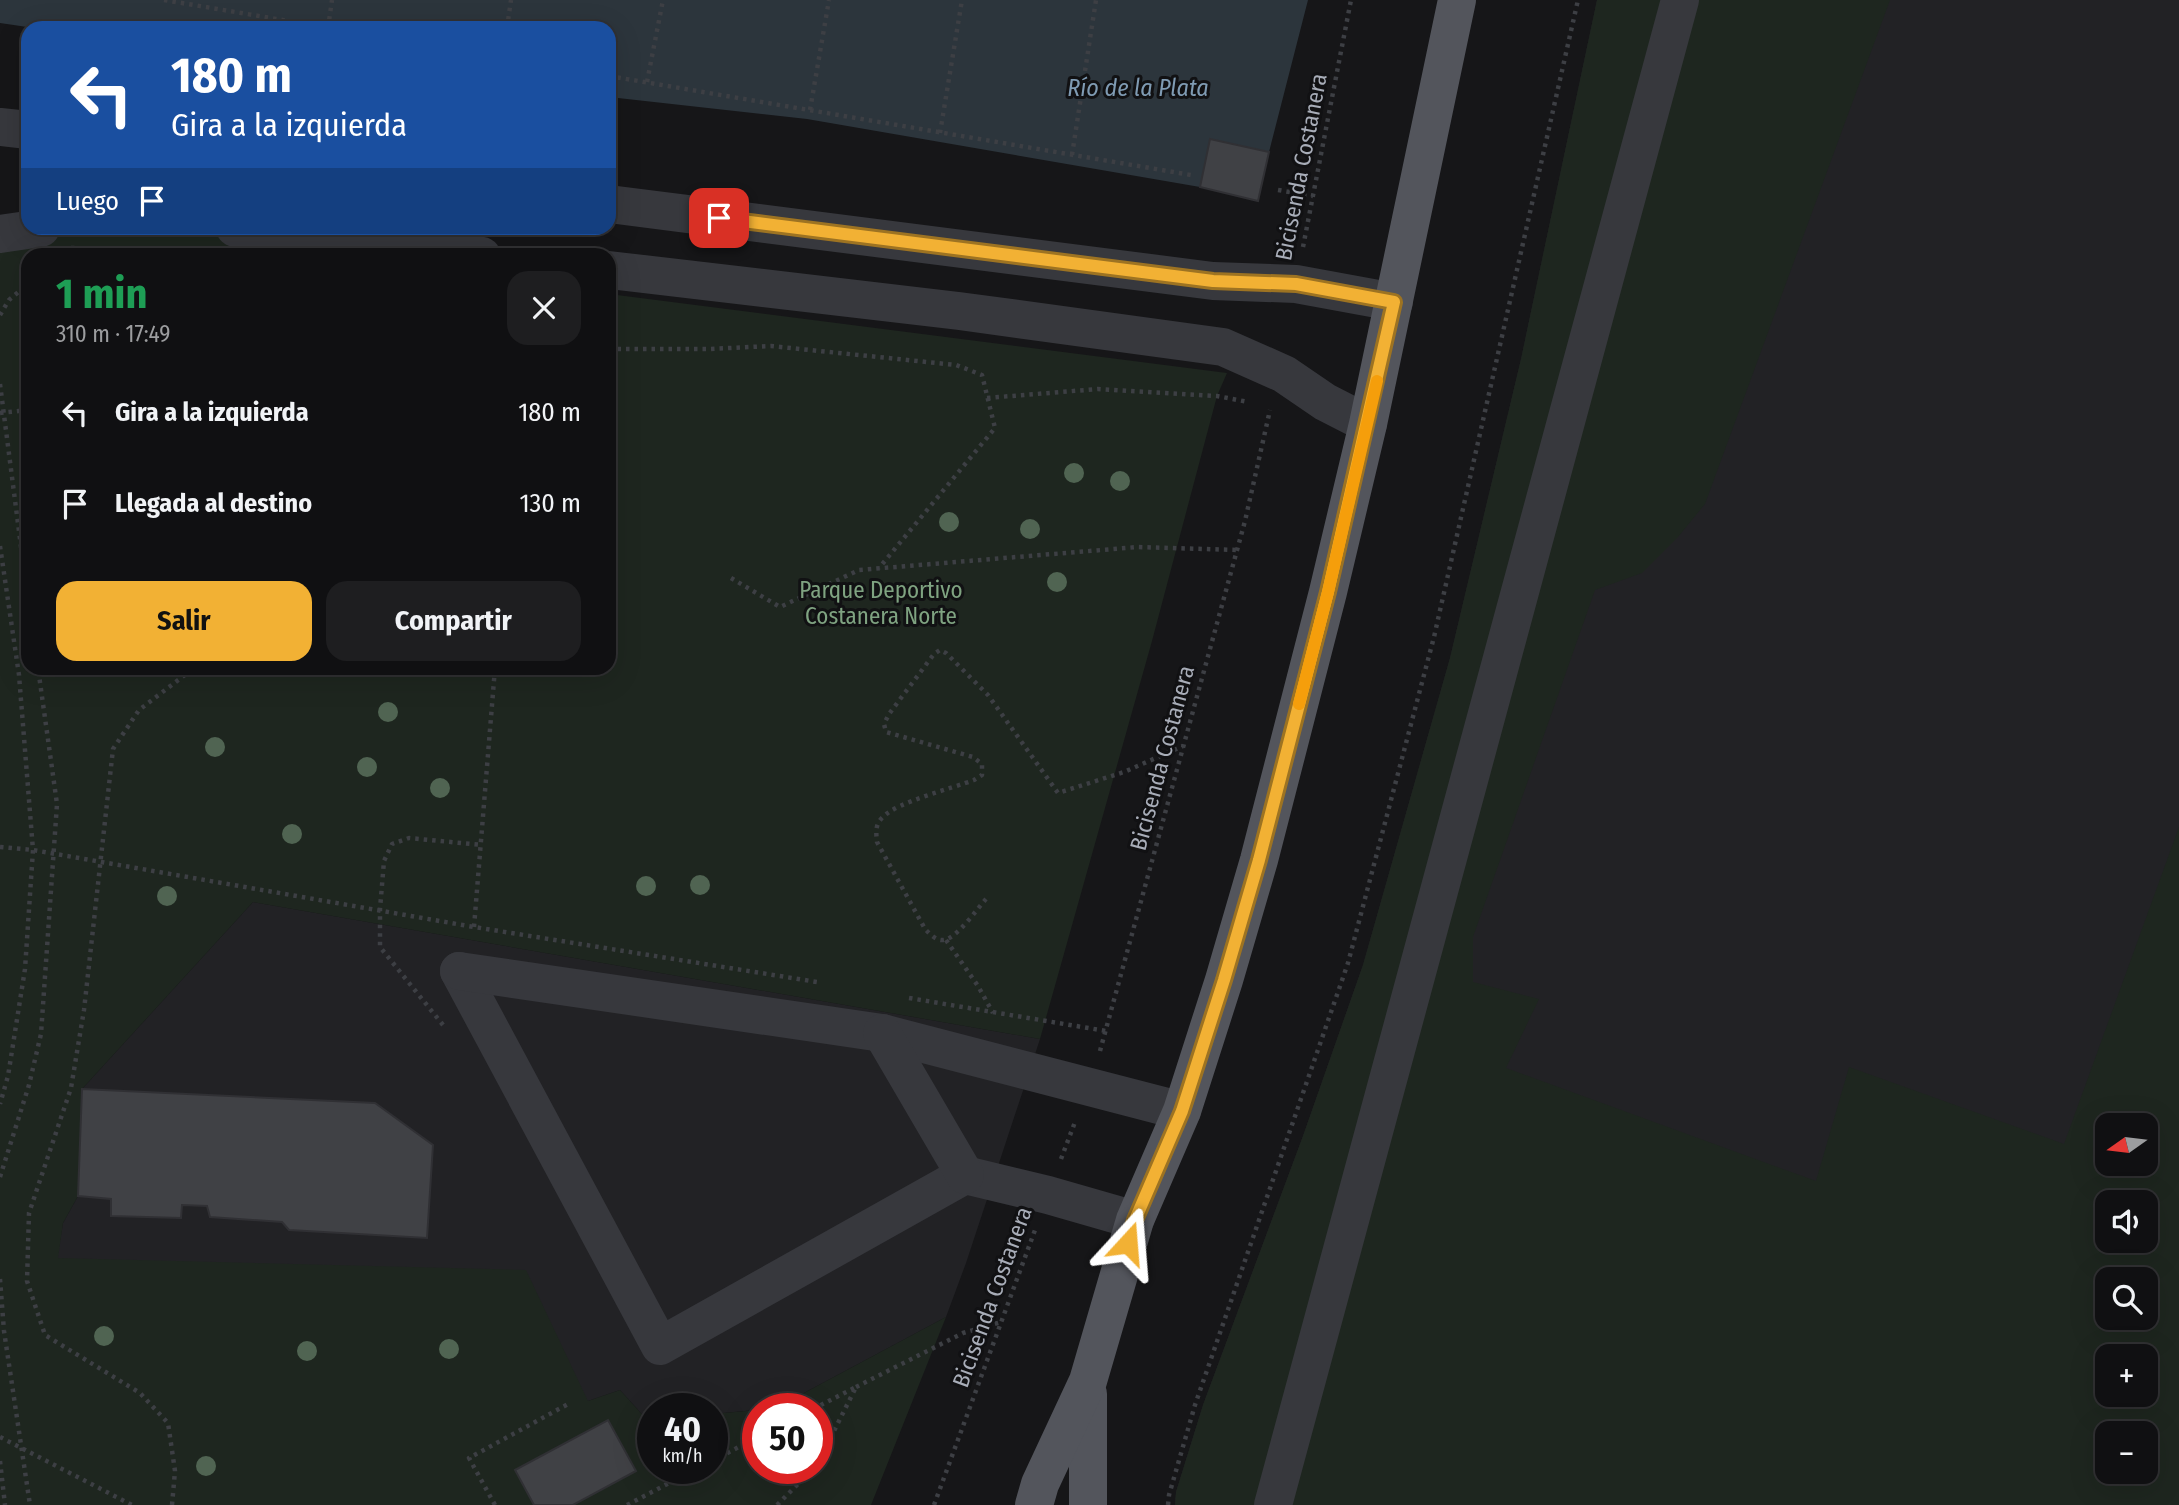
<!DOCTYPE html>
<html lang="es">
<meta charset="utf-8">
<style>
body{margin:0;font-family:"Fira Sans Condensed",sans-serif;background:#1e1e20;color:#f1f3f6;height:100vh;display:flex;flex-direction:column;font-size:26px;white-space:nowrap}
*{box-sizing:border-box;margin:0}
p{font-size:23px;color:#9c9d9f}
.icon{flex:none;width:38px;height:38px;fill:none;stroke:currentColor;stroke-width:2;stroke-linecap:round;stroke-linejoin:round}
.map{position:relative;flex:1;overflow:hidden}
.details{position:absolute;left:21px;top:248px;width:595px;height:427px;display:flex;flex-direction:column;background:#101012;border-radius:21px;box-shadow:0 7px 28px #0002,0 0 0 2px #303032}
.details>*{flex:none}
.guide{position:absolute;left:21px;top:21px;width:595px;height:214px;border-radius:21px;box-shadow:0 7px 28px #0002,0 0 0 2px #303032;background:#1a4fa0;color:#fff;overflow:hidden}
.needle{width:46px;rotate:256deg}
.tools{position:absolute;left:2095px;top:1113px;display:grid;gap:14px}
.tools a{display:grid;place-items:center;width:63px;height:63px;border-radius:14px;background:#101012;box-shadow:0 7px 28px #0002,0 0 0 2px #303032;font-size:35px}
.speed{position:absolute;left:637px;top:1393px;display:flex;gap:14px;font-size:35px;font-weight:700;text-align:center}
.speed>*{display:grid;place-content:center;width:91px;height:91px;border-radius:50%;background:#101012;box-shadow:0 7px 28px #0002,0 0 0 2px #303032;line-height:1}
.speed small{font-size:18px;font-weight:400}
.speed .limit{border:10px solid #d22;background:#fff;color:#111}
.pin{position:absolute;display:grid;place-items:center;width:60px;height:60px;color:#fff;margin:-30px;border-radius:14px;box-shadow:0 4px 10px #0006}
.me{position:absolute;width:77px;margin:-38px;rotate:19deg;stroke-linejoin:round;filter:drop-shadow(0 0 5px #0008)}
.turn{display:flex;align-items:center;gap:24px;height:147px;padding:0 35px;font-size:32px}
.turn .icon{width:91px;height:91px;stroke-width:2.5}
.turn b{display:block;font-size:49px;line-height:60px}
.then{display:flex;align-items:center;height:66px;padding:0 35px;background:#0003;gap:14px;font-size:26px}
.round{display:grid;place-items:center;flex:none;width:74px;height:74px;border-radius:21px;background:#1e1e20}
.overview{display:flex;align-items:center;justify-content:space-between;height:119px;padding:0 35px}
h1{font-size:42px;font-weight:700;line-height:52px;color:#1e9e55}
.primary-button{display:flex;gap:14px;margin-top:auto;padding:14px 35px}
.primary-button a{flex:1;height:80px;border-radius:21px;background:#f2b134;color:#111;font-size:28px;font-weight:700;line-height:80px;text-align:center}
.primary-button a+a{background:#1e1e20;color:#f1f3f6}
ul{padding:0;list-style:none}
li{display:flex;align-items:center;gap:21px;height:91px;padding:0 35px}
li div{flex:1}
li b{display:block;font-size:26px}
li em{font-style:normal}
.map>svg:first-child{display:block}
</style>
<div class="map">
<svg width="2179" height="1505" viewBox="0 0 2179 1505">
<rect width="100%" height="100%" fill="#161618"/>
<g fill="#222225" fill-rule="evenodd">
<path d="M 1597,0 L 2179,0 L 2179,1505 L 1175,1505 L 1176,1492 L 1203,1405 L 1303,1136 L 1363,965 L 1450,658 L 1521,359 ZM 2107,1125 L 2146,1125 L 2146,1164 L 2107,1164 ZM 2107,1202 L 2146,1202 L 2146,1241 L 2107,1241 ZM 2107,1279 L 2146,1279 L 2146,1318 L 2107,1318 ZM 2107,1356 L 2146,1356 L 2146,1395 L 2107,1395 ZM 2107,1433 L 2146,1433 L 2146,1472 L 2107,1472 Z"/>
<path d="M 253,902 L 1040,1039 L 966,1263 L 946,1317 L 776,1408 L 712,1414 L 712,1409 L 653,1409 L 653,1421 L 648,1421 L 620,1390 L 588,1401 L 57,1259 L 63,1223 L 78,1196 L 82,1089 Z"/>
</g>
<g fill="#1e261f" fill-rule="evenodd">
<path d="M 1597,0 L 1664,0 L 1255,1505 L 1175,1505 L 1176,1492 L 1203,1405 L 1303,1136 L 1363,965 L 1450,658 L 1521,359 Z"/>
<path d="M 1698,0 L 1890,0 L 1705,504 L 1678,537 L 1642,573 L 1595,590 L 1473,937 L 1473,982 L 1539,999 L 1506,1068 L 1816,1181 L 1849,1067 L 2064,1144 L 2179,827 L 2179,1505 L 1289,1505 ZM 2107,1125 L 2146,1125 L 2146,1164 L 2107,1164 ZM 2107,1202 L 2146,1202 L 2146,1241 L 2107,1241 ZM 2107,1279 L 2146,1279 L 2146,1318 L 2107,1318 ZM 2107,1356 L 2146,1356 L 2146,1395 L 2107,1395 ZM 2107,1433 L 2146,1433 L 2146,1472 L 2107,1472 Z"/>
<path d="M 93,230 L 196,232 L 347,255 L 28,256 L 28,668 L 609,668 L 609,294 L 1227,373 L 1217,396 L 1152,641 L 1040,1039 L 253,902 L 82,1089 L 78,1196 L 63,1223 L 58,1258 L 526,1270 L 588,1401 L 620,1390 L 648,1421 L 653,1421 L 653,1468 L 712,1468 L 712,1414 L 758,1410 L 758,1468 L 817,1468 L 817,1409 L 766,1409 L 776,1408 L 946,1317 L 871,1505 L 0,1505 L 0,246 L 52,235 Z"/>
</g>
<path fill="#2c353c" d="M 0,0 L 1308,0 L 1269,152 L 1211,139 L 1200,187 L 807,119 L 609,97 L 609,28 L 34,28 L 0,23 Z"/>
<g fill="#404145" stroke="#303034" stroke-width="2">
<path d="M 1210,139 L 1269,152 L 1258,201 L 1200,187 Z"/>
<path d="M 82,1089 L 375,1103 L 433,1145 L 427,1238 L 289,1230 L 282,1222 L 210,1217 L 207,1206 L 182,1205 L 181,1218 L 111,1216 L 111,1199 L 78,1196 Z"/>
<path d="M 608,1420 L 636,1471 L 573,1505 L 534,1505 L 515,1470 Z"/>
</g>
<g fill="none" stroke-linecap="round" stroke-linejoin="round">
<g stroke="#3d3f44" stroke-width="4.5" stroke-dasharray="3.5 5" stroke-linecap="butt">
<path d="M 164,0 L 330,28"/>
<path d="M 328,28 L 332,0"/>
<path d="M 507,28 L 511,0"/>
<path d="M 609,76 L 1191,175"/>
<path d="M 647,82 L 663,0"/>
<path d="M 810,110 L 829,0"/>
<path d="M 940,133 L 962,0"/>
<path d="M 1072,155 L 1096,0"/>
<path d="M 1278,190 L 1313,196"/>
<path d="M 1303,247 L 1351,0"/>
<path d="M 71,248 L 106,249 L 164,256"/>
<path d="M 0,315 L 9,300 L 28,284"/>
<path d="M 609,349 L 710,349 L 771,346 L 956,365 L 982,375 L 995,428 L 879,568"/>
<path d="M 0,384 L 28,601"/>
<path d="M 987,398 L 1098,389 L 1217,396 L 1248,402"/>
<path d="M 0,413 L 28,410"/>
<path d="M 0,546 L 19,675 L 33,850 L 25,969 L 8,1076 L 0,1104"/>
<path d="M 731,578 L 780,607 L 859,570 L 1138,547 L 1238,550"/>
<path d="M 0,847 L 33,850 L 474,927 L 817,982"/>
<path d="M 986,899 C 977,909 957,938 944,940 C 936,941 930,934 925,929 L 877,842 C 876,832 875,824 883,817 C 897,802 953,788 974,780 L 982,775 L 982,764 L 973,757 L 886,732 L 884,724 L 889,714 L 934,654 L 940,650 L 946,653 L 988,695 L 1058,793 L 1124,772 L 1183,746"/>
<path d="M 474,927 L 495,668"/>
<path d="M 946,940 L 978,986 L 993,1013"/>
<path d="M 909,998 L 1106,1031"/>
<path d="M 443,1025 L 380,947 L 380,909 L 384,861 L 392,844 L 409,838 L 482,845"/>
<path d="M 1100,1051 L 1245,521 L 1270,410"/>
<path d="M 1061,1159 L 1075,1122"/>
<path d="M 0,1177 L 29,1085 L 41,1034 L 57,804 L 38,668"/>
<path d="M 0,1279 L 4,1331 L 30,1505"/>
<path d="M 856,1387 L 963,1333 L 1001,1322"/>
<path d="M 813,1409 L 856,1387 L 817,1465"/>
<path d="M 0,1437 L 132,1505"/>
<path d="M 0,1461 L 5,1505"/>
<path d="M 712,1461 L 758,1437"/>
<path d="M 172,1505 L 175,1471 L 168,1423 L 140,1393 L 45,1335 L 27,1281 L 29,1213 L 71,1088 L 84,1010 L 113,749 L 139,710 L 194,668"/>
<path d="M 495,1505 L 469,1458 L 570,1403"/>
<path d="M 627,1505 L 698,1468"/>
<path d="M 777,1505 L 814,1468"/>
<path d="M 934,1505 L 1035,1230"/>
<path d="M 1168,1505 L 1169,1495 L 1195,1405 L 1348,963 L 1434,637 L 1578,0"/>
</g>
<g stroke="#37383d" stroke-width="38">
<path d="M 0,127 L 28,130"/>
<path d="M 609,204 L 1213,281 L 1296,284 L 1394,302"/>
<path d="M 235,228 L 482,256"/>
<path d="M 0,234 L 41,228"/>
<path d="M 609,270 L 959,311 L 1223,347 L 1284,374 L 1325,402 L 1368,424"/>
<path d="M 459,971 L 660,1346 L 965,1175 L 1048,1195 L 1135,1220"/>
<path d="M 459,971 L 882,1033 L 1182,1111"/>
<path d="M 882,1033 L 965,1175"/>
<path d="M 1273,1505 L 1680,0"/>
</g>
<g stroke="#53555c" stroke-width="38">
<path d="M 1088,1394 L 1088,1505"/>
<path d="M 1034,1505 L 1040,1484 L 1088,1381 L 1135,1220 L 1182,1111 L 1224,980 L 1259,860 L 1328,592 L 1368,424 L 1457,0"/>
</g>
</g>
<g fill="#506452">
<circle cx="1074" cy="473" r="10"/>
<circle cx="1120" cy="481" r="10"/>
<circle cx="949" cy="522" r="10"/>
<circle cx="1030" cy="529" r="10"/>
<circle cx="1057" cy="582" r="10"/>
<circle cx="388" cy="712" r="10"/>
<circle cx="215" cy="747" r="10"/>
<circle cx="367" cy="767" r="10"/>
<circle cx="440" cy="788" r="10"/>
<circle cx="292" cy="834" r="10"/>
<circle cx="700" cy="885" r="10"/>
<circle cx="646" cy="886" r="10"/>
<circle cx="167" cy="896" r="10"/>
<circle cx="104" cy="1336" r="10"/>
<circle cx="449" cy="1349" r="10"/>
<circle cx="307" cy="1351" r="10"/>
<circle cx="206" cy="1466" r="10"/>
</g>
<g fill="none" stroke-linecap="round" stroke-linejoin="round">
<g stroke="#9d7322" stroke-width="18">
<path id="route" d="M 719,218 L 1213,281 L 1296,284 L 1394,302 L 1328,592 L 1259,860 L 1224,980 L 1182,1111 L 1135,1220 L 1128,1243"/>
</g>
<use href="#route" stroke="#f2b134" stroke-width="12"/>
<path stroke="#f59e0b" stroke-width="12" d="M 1299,704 L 1328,592 L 1377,381"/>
</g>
<g text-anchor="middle" stroke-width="6" stroke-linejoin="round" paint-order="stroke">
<g font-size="23" fill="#a8adb8" stroke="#111113">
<text transform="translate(1301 167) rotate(-79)" y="8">Bicisenda Costanera</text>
<text transform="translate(1162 758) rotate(-75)" y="8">Bicisenda Costanera</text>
<text transform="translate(992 1297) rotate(-70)" y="8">Bicisenda Costanera</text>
</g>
<g font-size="23" fill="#7fa381" stroke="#111113">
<text x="881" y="598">Parque Deportivo<tspan x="881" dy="26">Costanera Norte</tspan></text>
</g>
<g font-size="24" font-style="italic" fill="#7f9bb3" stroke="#111113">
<text x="1138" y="96">Río de la Plata</text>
</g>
</g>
</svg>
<div class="tools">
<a><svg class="needle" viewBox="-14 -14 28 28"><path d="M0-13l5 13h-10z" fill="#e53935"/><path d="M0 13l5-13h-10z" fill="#9c9d9f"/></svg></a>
<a><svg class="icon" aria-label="sound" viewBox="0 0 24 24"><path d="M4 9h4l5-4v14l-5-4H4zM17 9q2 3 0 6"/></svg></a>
<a><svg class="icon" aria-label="search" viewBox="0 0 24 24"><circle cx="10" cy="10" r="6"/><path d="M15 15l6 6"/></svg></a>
<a>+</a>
<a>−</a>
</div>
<div class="speed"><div>40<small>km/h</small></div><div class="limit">50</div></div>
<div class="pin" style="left:719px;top:218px;background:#d93025"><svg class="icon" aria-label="arrive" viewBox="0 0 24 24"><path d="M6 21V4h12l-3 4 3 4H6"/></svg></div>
<svg class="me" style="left:1128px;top:1243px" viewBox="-20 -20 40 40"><path d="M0-17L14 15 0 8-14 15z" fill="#f2b134" stroke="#fff" stroke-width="4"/></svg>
<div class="guide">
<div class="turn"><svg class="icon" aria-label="left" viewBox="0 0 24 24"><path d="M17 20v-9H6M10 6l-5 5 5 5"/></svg><div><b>180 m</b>Gira a la izquierda</div></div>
<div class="then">Luego<svg class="icon" aria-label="arrive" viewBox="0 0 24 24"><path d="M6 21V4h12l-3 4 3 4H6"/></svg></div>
</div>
<section class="details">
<div class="overview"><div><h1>1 min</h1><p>310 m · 17:49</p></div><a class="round"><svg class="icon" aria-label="close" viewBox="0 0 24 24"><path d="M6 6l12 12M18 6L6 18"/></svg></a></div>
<ul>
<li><svg class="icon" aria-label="left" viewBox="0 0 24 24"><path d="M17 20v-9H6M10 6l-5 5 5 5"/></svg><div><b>Gira a la izquierda</b></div><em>180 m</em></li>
<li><svg class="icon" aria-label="arrive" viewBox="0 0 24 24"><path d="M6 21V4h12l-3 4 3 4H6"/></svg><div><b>Llegada al destino</b></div><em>130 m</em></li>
</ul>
<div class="primary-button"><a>Salir</a><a>Compartir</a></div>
</section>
</div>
